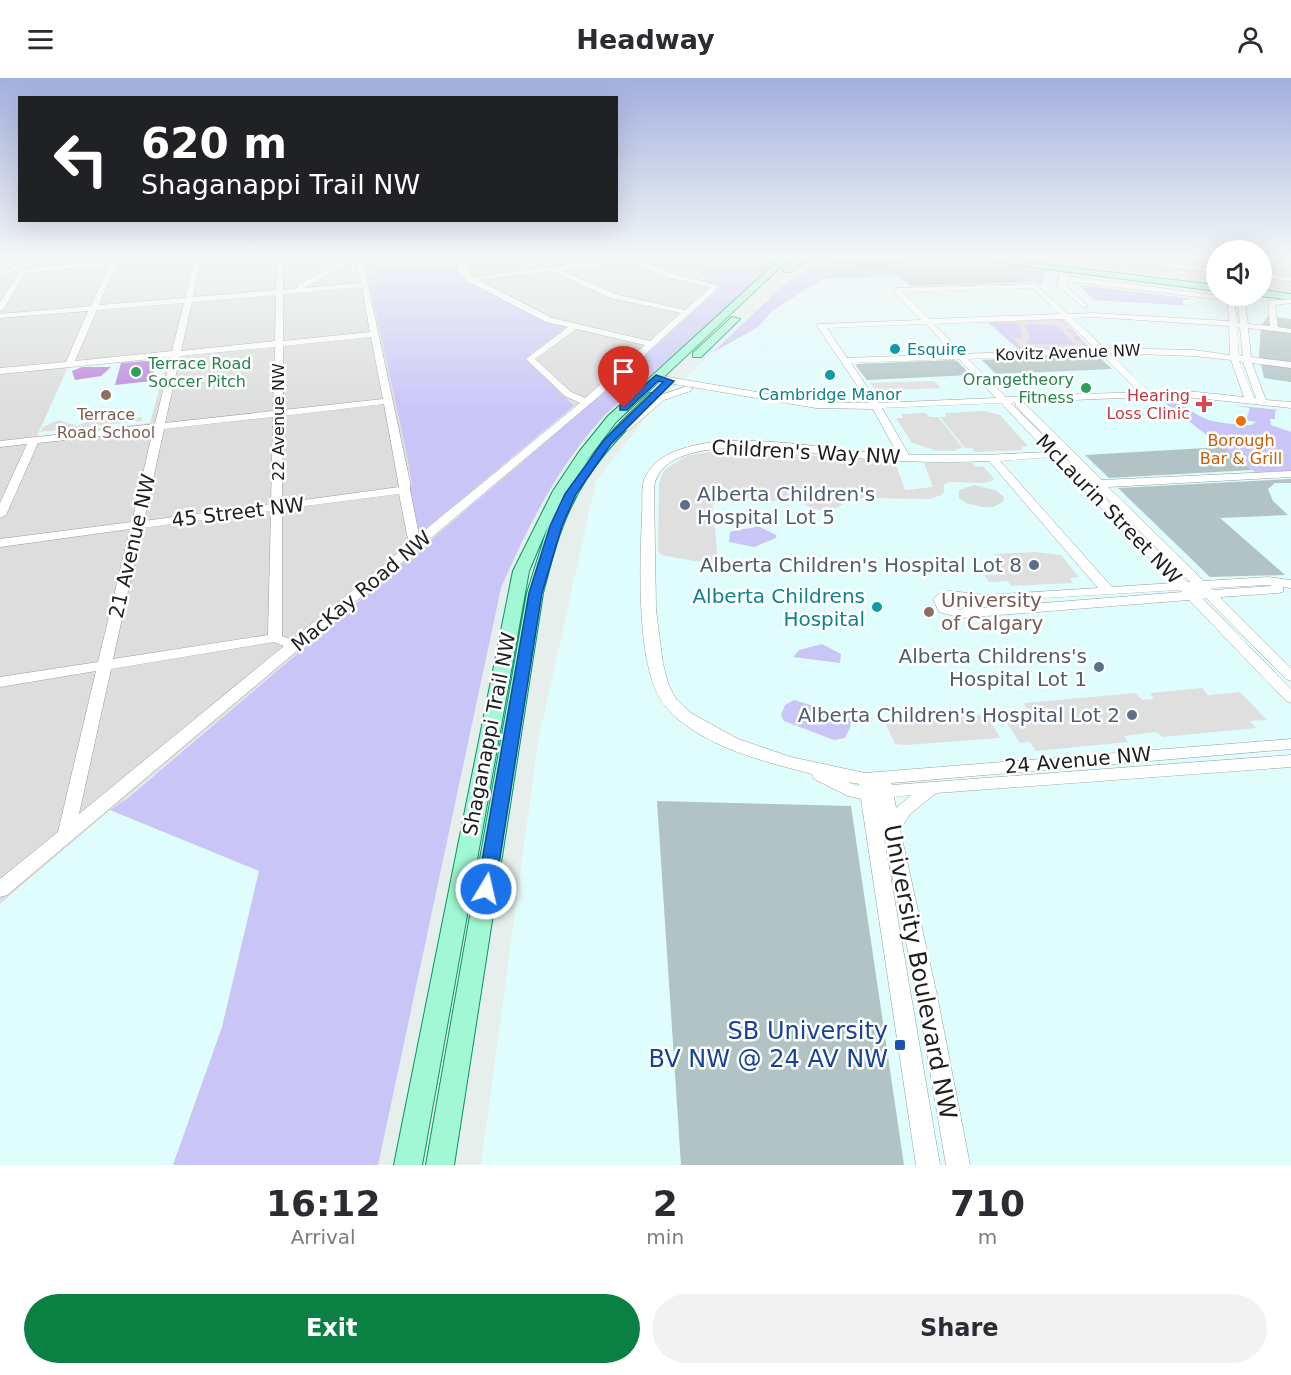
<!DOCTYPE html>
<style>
body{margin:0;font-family:"DejaVu Sans",sans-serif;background:#f2f2f3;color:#2b2b33;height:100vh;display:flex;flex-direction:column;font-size:22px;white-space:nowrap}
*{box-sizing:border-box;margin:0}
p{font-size:20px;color:#7c7c81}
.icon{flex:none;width:33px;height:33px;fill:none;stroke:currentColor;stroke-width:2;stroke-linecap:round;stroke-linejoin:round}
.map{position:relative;height:1087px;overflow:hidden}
.panel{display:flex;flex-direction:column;background:#fff;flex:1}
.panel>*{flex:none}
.banner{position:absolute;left:18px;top:18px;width:600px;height:126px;border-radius:0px;box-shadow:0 6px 24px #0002;background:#202124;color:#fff;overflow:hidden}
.controls{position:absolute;left:1206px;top:162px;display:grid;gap:12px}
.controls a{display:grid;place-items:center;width:66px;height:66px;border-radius:50%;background:#fff;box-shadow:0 6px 24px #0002;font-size:30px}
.pin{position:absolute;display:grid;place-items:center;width:51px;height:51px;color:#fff;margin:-62px -26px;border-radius:50% 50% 50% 0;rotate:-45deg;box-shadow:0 0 6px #0007}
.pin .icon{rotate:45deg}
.me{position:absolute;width:66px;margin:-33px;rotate:9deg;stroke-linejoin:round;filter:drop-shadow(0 0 4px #0008)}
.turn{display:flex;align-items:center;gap:21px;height:126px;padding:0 24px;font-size:27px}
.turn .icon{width:78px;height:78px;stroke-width:2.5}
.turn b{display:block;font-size:42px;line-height:51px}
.eta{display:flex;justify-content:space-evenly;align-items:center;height:102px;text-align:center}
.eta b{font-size:36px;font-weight:700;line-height:42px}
.action{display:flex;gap:12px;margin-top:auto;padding:12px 24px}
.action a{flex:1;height:69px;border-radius:36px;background:#0b8043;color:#fff;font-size:24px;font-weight:700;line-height:69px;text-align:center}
.action a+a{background:#f2f2f3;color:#2b2b33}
header{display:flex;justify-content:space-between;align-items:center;height:78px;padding:0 24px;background:#fff;font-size:27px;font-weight:700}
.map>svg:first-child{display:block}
</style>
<header><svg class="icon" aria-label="menu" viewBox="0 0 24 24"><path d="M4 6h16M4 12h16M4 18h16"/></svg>Headway<svg class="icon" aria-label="person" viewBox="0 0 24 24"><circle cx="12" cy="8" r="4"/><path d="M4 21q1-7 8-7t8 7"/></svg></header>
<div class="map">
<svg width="1291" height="1087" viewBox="0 0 1291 1087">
<rect width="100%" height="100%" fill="#e6efec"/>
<g fill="#dcdddc">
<path d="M 59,179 L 402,179 L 368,197 L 407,377 L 418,457 L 425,467 L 0,826 L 0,199 Z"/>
<path d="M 452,179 L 682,179 L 705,203 L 722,208 L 595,322 L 574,328 L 524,279 L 565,250 L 564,248 L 543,243 L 461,199 Z"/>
<path d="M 1008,179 L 1216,179 L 1216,204 L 1013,180 Z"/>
<path d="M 1262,179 L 1291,179 L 1291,213 L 1262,209 Z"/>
</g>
<g fill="#e0fdfe">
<path d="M 818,179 L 923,179 L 1216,213 L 1216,218 L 1261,218 L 1291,221 L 1291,1087 L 481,1087 L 538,664 L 596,403 L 651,333 L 781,207 Z"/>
<path d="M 168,280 L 150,345 L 37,358 L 68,289 Z"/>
<path d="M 110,732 L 259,793 L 222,949 L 173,1087 L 0,1087 L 0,826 Z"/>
</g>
<path fill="#d7dedc" d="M 974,407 L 995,412 L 1004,419 L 1003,424 L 993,429 L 982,429 L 966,425 L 959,420 L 959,412 Z"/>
<g fill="#b1c3c4">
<path d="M 1010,194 L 1025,204 L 911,208 L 899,198 Z"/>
<path d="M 1268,238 L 1291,241 L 1291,304 L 1264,300 L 1259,277 L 1261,248 Z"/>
<path d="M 1095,275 L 1112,291 L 996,296 L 982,282 Z"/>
<path d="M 952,282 L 957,283 L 971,297 L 867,302 L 856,288 L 857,286 Z"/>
<path d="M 1223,369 L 1252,392 L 1109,400 L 1085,377 Z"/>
<path d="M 1291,401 L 1291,405 L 1275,405 L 1268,411 L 1273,423 L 1288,437 L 1220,440 L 1285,497 L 1210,499 L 1118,410 Z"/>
<path d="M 657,723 L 851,728 L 904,1087 L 681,1087 Z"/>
</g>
<g fill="#cac5f7">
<path d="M 402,179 L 452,179 L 461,199 L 543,243 L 564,248 L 565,250 L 525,280 L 574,328 L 418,457 L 409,411 L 412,407 L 407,377 L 368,197 Z"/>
<path d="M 682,179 L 778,179 C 739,221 694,259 651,297 C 635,311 618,324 603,339 C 557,390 528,448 501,510 L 378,1087 L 173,1087 L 222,949 L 259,793 L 110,732 L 128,720 L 595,322 L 721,209 L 704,203 L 706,201 Z"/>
<path d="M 826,179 L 925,179 L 1047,193 L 1041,206 L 1034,204 L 1022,204 L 1010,194 L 822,201 L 772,233 L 758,249 L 712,275 L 782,208 Z"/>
<path d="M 1079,207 L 1194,221 L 1183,222 L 1183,226 L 1193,228 L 1094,222 Z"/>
<path d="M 1062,241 L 1089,269 L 1019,272 L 986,243 Z"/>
<path d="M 1158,323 C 1187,323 1185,333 1209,342 C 1222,346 1237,346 1251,347 L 1256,344 L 1246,342 L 1250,330 L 1234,327 L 1279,332 L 1275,333 L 1275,341 L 1270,341 L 1271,347 L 1291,354 L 1291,393 L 1255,394 L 1165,325 Z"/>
<path d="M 758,448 L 776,457 L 776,460 L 754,469 L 729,464 L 730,454 C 740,450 748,452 758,448 Z"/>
<path d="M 822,566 L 841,576 L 840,585 L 793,579 L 799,572 Z"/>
<path d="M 794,622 L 847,638 L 851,642 L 850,650 L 845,660 L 834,662 L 784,643 L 781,637 L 785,627 Z"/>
</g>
<g fill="#bc87db">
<path d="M 157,282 L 152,303 L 115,307 L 121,285 Z"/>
<path d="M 82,289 L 111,289 L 101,298 L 75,302 L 72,293 Z"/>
</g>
<g fill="#dfdfdf">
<path d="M 934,303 L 941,310 L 876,313 L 870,305 Z"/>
<path d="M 123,331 L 120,341 L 142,339 L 141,343 L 40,354 L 43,349 L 59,342 L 76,348 Z"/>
<path d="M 985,333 L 1000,337 L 1028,368 L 1021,369 L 1023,372 L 974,374 L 972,370 L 965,370 L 940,339 L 946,339 L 945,335 Z"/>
<path d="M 925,335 L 930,339 L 938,339 L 963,370 L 956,371 L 955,373 L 938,373 L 912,365 L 896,340 L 903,340 L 901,336 Z"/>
<path d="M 727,371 L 885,383 L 896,387 L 905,412 L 933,409 L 924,385 L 972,385 L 976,389 L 983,388 L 995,402 L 983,405 L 948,404 L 944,406 L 944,414 L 941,417 L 931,421 L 864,420 L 846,424 L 837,430 L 828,433 L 813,431 L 801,424 L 712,420 L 718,484 L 694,483 L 661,477 L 658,473 L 659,406 L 664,392 L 686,378 Z"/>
<path d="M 1036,474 L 1061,477 L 1079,499 L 1070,500 L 1073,505 L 1011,508 L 1008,503 L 989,504 L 984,497 L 1003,496 L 994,476 Z"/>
<path d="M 1202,610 L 1208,617 L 1240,614 L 1267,642 L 1250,643 L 1256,650 L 1163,659 L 1156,654 L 1124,658 L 1128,664 L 1036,673 L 1030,664 L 1020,665 L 999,633 L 1026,630 L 1024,625 L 1136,615 L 1142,622 L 1154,621 L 1150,615 Z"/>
<path d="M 987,637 L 1000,660 L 906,667 L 895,666 L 886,646 L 895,646 L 895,644 Z"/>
</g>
<path fill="#e5dada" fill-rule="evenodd" d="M 1062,240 L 1064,242 L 1059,242 L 1061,244 L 1068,246 L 1063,246 L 1073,250 L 1067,251 L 1070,254 L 1078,255 L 1071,256 L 1080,258 L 1073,258 L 1076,262 L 1085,263 L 1077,264 L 1088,265 L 1079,266 L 1092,269 L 1041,269 L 1042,271 L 1022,272 L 1014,261 L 1009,261 L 1012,260 L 1008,254 L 1014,260 L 1023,260 L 1020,248 L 1016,245 L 998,245 L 996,242 ZM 1024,246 L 1056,247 L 1075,267 L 1027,266 L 1030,258 Z"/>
<path fill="#dba8cf" d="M 848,179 L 887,180 L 903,185 L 870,188 L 835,184 Z"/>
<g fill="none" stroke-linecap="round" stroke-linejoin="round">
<g stroke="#9c9c9c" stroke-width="1">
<g id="minor">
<path d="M 42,179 L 53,179 L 23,191 L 111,183 L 112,179 L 119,179 L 118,182 L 183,179 L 116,187 L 99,227 L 185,220 L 195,179 L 201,179 L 193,219 L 276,212 L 277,179 L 283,179 L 283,212 L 297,210 L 297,207 L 349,179 L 362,179 L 410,404 L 410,412 L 419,457 L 580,325 L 565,318 L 526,281 L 568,249 L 546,244 L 467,203 L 461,197 L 454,179 L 461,179 L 472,199 L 632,179 L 671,195 L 720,208 L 597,320 L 7,817 L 0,819 L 0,801 L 58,754 L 96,593 L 0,609 L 0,599 L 98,584 L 130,451 L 0,469 L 0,461 L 132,444 L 153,352 L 38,365 L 6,437 L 0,440 L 0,425 L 27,366 L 0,369 L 0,363 L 155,346 L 171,279 L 0,296 L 0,290 L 66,284 L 88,233 L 0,240 L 0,236 L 91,228 L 109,187 L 26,195 L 3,232 L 0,232 L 0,224 L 20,194 L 15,193 L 0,198 L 0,194 ZM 356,181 L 361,205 L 304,210 ZM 631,184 L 666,199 L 711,209 L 685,232 L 615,216 L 561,192 ZM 552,193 L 610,220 L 681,235 L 650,263 L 552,240 L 478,202 ZM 362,209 L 370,254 L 283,263 L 283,216 ZM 276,217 L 275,263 L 181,273 L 192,224 ZM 184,225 L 172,273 L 75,283 L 97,232 ZM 576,251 L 645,267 L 585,320 L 571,314 L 535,281 ZM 371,259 L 383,321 L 283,332 L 283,268 ZM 275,269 L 273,333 L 165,345 L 180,278 ZM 384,326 L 399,409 L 282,425 L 283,338 ZM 273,339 L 271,426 L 144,443 L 164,351 ZM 399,416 L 409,466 L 292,562 L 282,558 L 282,431 ZM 271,433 L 268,557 L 113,581 L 142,450 ZM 274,564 L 284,568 L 79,736 L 111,591 Z"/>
<path d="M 1097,179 L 1120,179 L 1216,191 L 1216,195 Z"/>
<path d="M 1060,195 L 1066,195 L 1066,198 L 1215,217 L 1219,219 L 1215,221 L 1066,203 L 1065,207 L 1088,228 L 1084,230 L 1057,207 Z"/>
<path d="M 1262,196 L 1291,199 L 1291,203 L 1262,200 Z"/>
<path d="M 1035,206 L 1068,236 L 1094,235 L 1229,243 L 1227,218 L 1234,218 L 1237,244 L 1240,245 L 1237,218 L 1244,218 L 1248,246 L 1270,248 L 1268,223 L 1291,221 L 1291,225 L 1275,227 L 1278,249 L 1291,251 L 1291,255 L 1248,250 L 1251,279 L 1291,284 L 1291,290 L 1252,285 L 1266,322 L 1291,324 L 1291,330 L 1197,320 L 1147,319 L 1023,324 L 1102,402 L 1291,393 L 1291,399 L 1108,409 L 1204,503 L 1268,499 L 1291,502 L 1291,510 L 1283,509 L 1283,514 L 1278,515 L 1220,519 L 1291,590 L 1291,603 L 1286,601 L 1206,520 L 1203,521 L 1291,611 L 1291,625 L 1286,623 L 1189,522 L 961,540 L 939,534 L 933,521 L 941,514 L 950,513 L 986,517 L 1098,510 L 989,383 C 948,385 907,384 866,381 C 822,378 664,345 654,409 L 656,532 L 663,586 L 669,608 L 676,621 L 691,635 L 738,661 L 791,679 L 865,695 L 1291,661 L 1291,671 L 891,705 L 892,707 L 1291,677 L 1291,689 L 936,715 L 910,736 L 900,752 L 937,917 L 970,1087 L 946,1087 L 917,917 L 883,754 L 940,1087 L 916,1087 L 861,721 L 848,718 L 814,701 L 812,696 C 763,683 701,669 666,629 C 635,594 640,484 642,438 C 643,426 641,413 644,402 C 648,390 659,381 669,376 C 728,347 833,374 898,377 L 873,331 L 816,330 L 656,303 L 651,300 L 656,297 L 816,324 L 869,325 L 817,248 L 818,246 L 921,242 L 894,214 L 893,212 L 897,210 ZM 1033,210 L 1060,236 L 930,241 L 903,214 ZM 1094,239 L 1229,248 L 1230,277 L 1194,272 L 1104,270 L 1073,240 ZM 1064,241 L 1095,270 L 963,276 L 934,246 ZM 926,246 L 954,276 L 847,280 L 827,250 ZM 1237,249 L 1240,250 L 1243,278 L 1239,278 ZM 1100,275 L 1139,314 L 1006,319 L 968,281 ZM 1109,275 L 1194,278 L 1231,282 L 1244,319 L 1197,314 L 1149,313 ZM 959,281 L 996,320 L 878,325 L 851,285 ZM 1239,283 L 1243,284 L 1256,320 L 1254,320 ZM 1015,324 L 1016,328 L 1091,406 L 1011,325 ZM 1001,325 L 1047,374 L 984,377 L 909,377 L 882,330 ZM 1053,379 L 1173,505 L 1112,509 L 1000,383 ZM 1093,409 L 1096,409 L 1190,504 L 1187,504 ZM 1268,507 L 1273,508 L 1213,512 L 1211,510 ZM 1180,512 L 1182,514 L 981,530 L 979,524 ZM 950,520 L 960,521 L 967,529 L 960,532 L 950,528 L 947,522 ZM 848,704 L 860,706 L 857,708 ZM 911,717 L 896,730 L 894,719 Z"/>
<path d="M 688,308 L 693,311 L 691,313 L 664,322 L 629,352 L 625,353 L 620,350 L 658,318 Z"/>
</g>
</g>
<g stroke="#069467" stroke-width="2">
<g id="major">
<path d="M 782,179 L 791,179 L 616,344 L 585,385 L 616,349 L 650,315 L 658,315 L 658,319 C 626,352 591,385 572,427 C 558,455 551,485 543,515 L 454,1087 L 426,1087 L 527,515 L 548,448 L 529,493 L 422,1087 L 394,1087 L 513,493 L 553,413 L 579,374 L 608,338 Z"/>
<path d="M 802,179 L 812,179 L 790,194 L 784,194 L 784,190 Z"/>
<path d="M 955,179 L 983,179 L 1216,207 L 1216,213 Z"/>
<path d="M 1262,212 L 1291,216 L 1291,222 L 1261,218 Z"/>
<path d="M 1245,218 L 1255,218 L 1245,226 L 1239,226 L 1239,222 Z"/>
<path d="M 732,239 L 740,241 L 701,279 L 693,279 L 693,275 Z"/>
</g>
</g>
<use href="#minor" fill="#fff" fill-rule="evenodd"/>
<use href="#major" fill="#a2f8d4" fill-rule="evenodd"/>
</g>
<linearGradient id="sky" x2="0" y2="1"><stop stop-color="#a3afde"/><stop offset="0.54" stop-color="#f4f8f6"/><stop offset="1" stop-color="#f4f8f6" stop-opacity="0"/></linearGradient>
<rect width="1291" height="332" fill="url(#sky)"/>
<path fill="#1a73e8" stroke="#114b97" stroke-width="1.5" d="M 656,297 L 674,303 L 611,366 L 576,416 L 562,448 L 542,515 L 495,811 L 493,817 L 486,819 L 479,817 L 477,811 L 529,515 L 550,448 L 565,416 L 604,362 L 663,304 L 658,303 L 627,332 L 620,332 L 620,328 Z"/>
<g fill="#0f9aa8" stroke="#fff" stroke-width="2">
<circle cx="895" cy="271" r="6"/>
<circle cx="830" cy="297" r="6"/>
<circle cx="877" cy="529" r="6"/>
</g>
<g fill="#2e9e5b" stroke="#fff" stroke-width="2">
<circle cx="136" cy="294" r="6"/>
<circle cx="1086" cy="310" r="6"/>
</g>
<g fill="#8d6e63" stroke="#fff" stroke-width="2">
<circle cx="106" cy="317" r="6"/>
<circle cx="929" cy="534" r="6"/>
</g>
<path fill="#e0444e" stroke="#fff" stroke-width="2" d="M1201 317h6v6h6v6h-6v6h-6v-6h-6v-6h6z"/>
<circle fill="#e8710a" stroke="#fff" stroke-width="2" cx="1241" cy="343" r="6"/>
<g fill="#5c6f8a" stroke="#fff" stroke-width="2">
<circle cx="685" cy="427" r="6"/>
<circle cx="1034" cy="487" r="6"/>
<circle cx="1099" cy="589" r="6"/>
<circle cx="1132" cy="637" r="6"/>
</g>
<rect fill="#1a4fb4" stroke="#fff" stroke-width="2" x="894" y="961" width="12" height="12" rx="3"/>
<g text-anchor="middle" stroke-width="5" stroke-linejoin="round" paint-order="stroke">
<g font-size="16" fill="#0d838f" stroke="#fff" text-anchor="start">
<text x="907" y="277">Esquire</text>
<text x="830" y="322" text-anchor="middle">Cambridge Manor</text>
</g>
<g font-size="16" fill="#1f1f1f" stroke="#fff">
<text transform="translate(1068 274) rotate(-2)" y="6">Kovitz Avenue NW</text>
<text transform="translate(278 344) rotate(-90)" y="6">22 Avenue NW</text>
</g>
<g font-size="16" fill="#27864d" stroke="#fff" text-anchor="start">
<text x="148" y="291">Terrace Road<tspan x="148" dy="18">Soccer Pitch</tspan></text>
<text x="1074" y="307" text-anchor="end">Orangetheory<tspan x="1074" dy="18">Fitness</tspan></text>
</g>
<g font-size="16" fill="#be3a42" stroke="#fff" text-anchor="end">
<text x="1190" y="323">Hearing<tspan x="1190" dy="18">Loss Clinic</tspan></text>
</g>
<g font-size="16" fill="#785e54" stroke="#fff">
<text x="106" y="342">Terrace<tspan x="106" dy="18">Road School</tspan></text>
</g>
<g font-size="16" fill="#c56008" stroke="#fff">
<text x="1241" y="368">Borough<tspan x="1241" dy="18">Bar &amp; Grill</tspan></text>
</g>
<g font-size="20" fill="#1f1f1f" stroke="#fff">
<text transform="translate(806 374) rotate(3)" y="7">Children's Way NW</text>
<text transform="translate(1109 431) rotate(46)" y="7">McLaurin Street NW</text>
<text transform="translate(238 434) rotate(-7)" y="7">45 Street NW</text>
<text transform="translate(132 468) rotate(-77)" y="7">21 Avenue NW</text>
<text transform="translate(361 513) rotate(-40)" y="7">MacKay Road NW</text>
<text transform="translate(489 656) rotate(-79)" y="7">Shaganappi Trail NW</text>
<text transform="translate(1078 682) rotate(-5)" y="7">24 Avenue NW</text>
</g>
<g font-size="20" fill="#4e5e75" stroke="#fff" text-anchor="end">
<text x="697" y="423" text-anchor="start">Alberta Children's<tspan x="697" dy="23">Hospital Lot 5</tspan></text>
<text x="1022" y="494">Alberta Children's Hospital Lot 8</text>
<text x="1087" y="585">Alberta Childrens's<tspan x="1087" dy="23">Hospital Lot 1</tspan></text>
<text x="1120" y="644">Alberta Children's Hospital Lot 2</text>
</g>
<g font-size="20" fill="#0d838f" stroke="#fff" text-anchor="end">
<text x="865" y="525">Alberta Childrens<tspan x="865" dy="23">Hospital</tspan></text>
</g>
<g font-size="20" fill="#785e54" stroke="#fff" text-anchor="start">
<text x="941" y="529">University<tspan x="941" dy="23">of Calgary</tspan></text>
</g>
<g font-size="24" fill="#1f1f1f" stroke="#fff">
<text transform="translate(920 894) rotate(79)" y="8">University Boulevard NW</text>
</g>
<g font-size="24" fill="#164399" stroke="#fff" text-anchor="end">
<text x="888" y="961">SB University<tspan x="888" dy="28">BV NW @ 24 AV NW</tspan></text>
</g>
</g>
</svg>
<div class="controls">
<a><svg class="icon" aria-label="sound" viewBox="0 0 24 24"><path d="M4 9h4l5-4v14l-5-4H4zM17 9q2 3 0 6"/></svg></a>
</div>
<div class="pin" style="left:624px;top:330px;background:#d93025"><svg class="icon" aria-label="arrive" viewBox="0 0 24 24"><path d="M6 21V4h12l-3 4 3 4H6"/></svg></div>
<svg class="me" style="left:486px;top:811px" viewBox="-20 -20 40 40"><circle r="17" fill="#1a73e8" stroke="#fff" stroke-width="3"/><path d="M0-11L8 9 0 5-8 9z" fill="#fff"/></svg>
<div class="banner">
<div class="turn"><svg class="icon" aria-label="left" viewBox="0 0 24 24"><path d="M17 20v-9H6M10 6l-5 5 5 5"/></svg><div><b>620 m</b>Shaganappi Trail NW</div></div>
</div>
</div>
<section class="panel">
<div class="eta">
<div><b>16:12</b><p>Arrival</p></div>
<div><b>2</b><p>min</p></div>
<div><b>710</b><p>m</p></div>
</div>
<div class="action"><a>Exit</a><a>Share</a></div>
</section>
